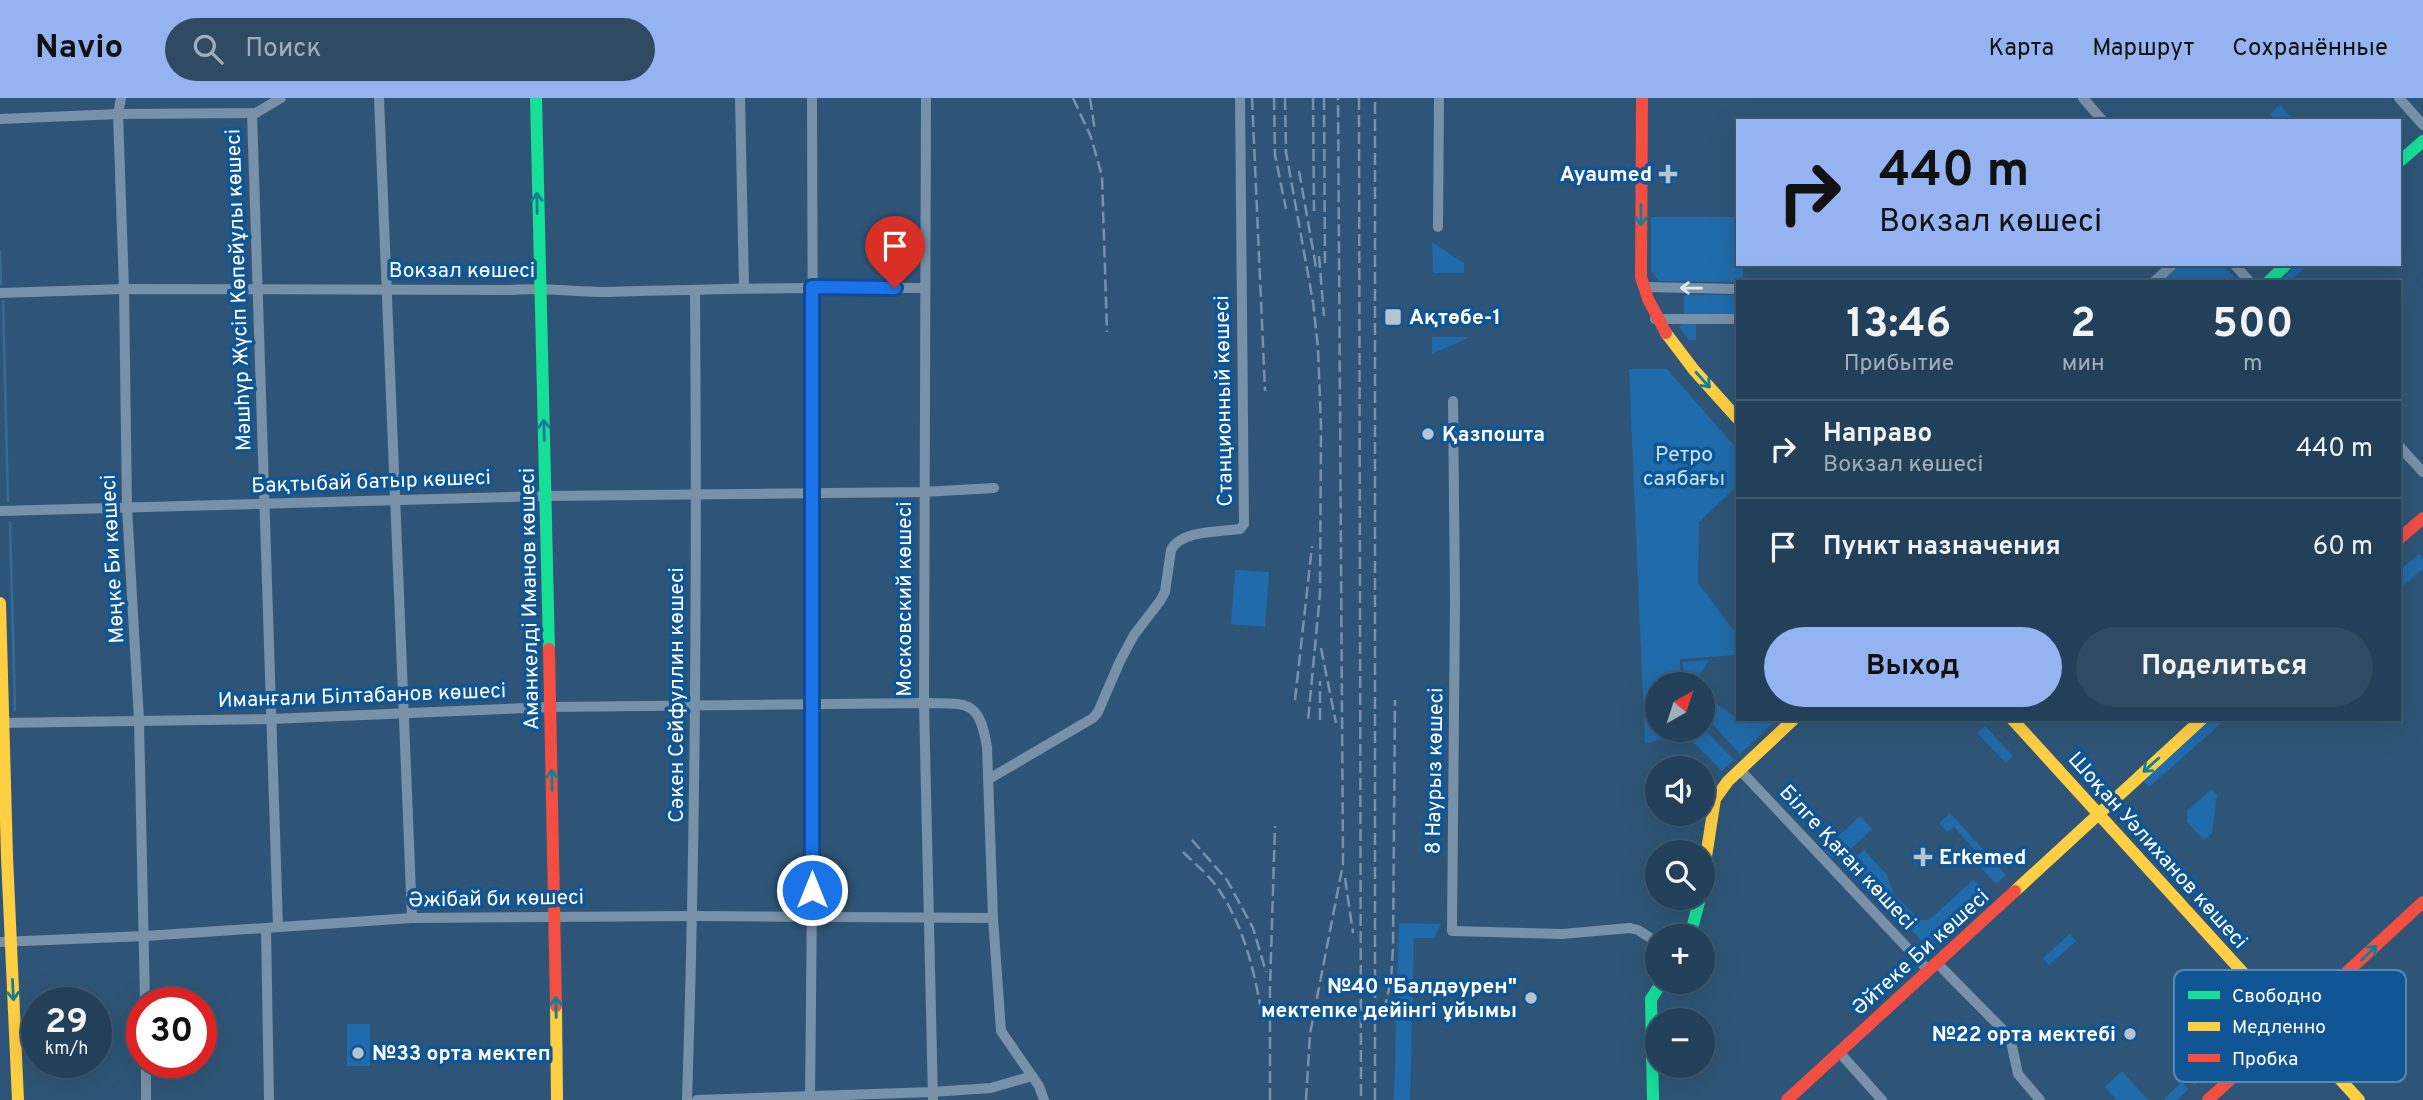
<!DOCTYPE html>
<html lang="ru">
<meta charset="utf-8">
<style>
body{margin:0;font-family:Overpass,sans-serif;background:#2e4b62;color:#f1f3f6;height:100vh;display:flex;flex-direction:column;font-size:26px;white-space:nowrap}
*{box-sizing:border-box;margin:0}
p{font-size:23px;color:#a2afba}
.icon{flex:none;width:38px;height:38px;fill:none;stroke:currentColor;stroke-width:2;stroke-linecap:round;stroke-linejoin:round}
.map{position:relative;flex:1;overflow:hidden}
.sheet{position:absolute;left:1736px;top:182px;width:665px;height:441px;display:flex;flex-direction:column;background:#224059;border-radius:0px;box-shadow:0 7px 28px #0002,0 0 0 2px #3f596f}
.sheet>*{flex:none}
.hud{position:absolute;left:1736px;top:21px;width:665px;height:147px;border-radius:0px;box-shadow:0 7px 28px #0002,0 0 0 2px #3f596f;background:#95b2f1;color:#111;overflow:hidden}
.needle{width:46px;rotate:39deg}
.buttons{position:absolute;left:1645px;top:574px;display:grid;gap:14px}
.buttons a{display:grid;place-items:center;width:70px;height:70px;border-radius:50%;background:#224059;box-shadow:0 7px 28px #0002,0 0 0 2px #3f596f;font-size:35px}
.speed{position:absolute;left:21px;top:889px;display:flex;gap:14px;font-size:35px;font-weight:700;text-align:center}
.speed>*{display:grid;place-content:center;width:91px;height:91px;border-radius:50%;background:#224059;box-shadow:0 7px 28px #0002,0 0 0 2px #3f596f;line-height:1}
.speed small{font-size:18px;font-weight:400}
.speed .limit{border:10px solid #d22;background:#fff;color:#111}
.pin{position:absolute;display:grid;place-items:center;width:60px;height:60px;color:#fff;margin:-72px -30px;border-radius:50% 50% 50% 0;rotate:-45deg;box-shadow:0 0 7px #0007}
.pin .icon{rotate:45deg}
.me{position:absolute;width:77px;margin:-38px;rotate:0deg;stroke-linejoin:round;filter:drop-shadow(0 0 5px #0008)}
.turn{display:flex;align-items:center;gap:24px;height:147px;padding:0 28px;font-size:32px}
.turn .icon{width:91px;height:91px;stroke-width:2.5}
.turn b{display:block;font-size:49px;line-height:60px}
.eta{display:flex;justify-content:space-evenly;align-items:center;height:119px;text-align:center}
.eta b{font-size:42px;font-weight:700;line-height:49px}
.button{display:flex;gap:14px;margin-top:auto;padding:14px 28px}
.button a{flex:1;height:80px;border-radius:42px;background:#95b2f1;color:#111;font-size:28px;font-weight:700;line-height:80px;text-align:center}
.button a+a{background:#2e4b62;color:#f1f3f6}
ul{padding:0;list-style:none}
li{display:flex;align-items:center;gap:21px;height:98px;padding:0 28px;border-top:2px solid #3f596f}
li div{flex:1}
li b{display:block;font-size:26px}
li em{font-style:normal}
header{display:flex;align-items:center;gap:42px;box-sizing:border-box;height:98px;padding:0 35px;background:#95b2f1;color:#111}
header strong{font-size:33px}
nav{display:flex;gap:38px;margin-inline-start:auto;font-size:24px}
.search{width:490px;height:63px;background:#2e4b62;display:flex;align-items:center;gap:18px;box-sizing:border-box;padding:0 24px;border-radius:38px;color:#a2afba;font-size:26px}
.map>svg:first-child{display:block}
</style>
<header>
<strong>Navio</strong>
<div class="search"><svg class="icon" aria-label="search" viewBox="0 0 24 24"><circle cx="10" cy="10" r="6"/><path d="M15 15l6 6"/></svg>Поиск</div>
<nav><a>Карта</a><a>Маршрут</a><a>Сохранённые</a></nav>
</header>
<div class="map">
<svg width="2423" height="1002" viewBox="0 0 2423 1002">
<rect width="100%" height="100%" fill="#2e5577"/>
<g fill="#206bab">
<path d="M 2280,7 L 2295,23 L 2277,23 L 2270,16 Z"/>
<path d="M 1651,119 L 1738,119 L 1738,166 L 1743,166 L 1743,184 L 1658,183 L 1651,173 Z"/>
<path d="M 1432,144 L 1464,165 L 1464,175 L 1433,175 Z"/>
<path d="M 2180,166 L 2223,166 L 2238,184 L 2161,184 Z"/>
<path d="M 2297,166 L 2309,166 L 2289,184 L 2279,184 Z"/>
<rect x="1684" y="197" width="54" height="19"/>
<path d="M 1683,224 L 1696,224 L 1696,242 L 1689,242 L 1679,229 Z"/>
<path d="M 1432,239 L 1470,239 L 1432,256 Z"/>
<path d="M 1629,271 L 1667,271 L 1738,352 L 1738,390 L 1735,390 L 1699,424 L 1698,485 L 1738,538 L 1738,557 L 1680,561 L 1680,586 L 1657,586 L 1657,632 L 1682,632 L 1682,635 L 1645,646 Z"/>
<path d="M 2419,456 L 2423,461 L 2423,471 L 2399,491 L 2399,473 Z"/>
<path d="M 1235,472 L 1269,474 L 1265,529 L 1231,526 Z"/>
<path d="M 1709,562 L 1693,586 L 1684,586 L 1683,564 Z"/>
<path d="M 1703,596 L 1738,621 L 1777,621 L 1740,656 L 1703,616 Z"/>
<path d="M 2212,621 L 2226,621 L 2149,689 L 2143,682 Z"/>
<path d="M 1985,628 L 2013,658 L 2006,665 L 1977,635 Z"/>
<path d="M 1703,630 L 1734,662 L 1722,673 L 1685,636 L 1685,632 Z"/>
<path d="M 2212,691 L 2217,697 L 2212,735 L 2204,742 L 2187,724 L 2187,713 Z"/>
<path d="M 1950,715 L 2006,777 L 1996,786 L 1975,763 L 1980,758 L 1954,729 L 1947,734 L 1939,725 Z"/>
<path d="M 1860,718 L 1872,731 L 1841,760 L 1832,759 L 1824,752 Z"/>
<path d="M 1864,752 L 1887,777 L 1894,797 L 1920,822 L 1929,822 L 1973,782 L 1987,797 L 1929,851 L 1850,765 Z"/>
<path d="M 1399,825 L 1441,826 L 1434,840 L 1414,840 L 1410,1002 L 1394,1002 Z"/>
<path d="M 2070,836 L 2076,843 L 2049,867 L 2043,860 Z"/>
<rect x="347" y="926" width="23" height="42"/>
<path d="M 2209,960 L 2216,968 L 2195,987 L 2188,980 Z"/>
<path d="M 2122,973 L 2148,1002 L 2117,1002 L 2105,989 Z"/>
<path d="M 2182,984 L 2189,991 L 2177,1002 L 2165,1002 L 2164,1001 Z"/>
</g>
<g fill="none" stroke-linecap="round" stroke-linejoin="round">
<g stroke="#386a97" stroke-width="2.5">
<path d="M 0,154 L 1,186"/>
<path d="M 3,203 L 8,403"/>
<path d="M 10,424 L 15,612"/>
</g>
<g stroke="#7791a9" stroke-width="10">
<path d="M 121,0 L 118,16 L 124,191 L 127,409 L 139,622 L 145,905"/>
<path d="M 379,0 L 412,820"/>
<path d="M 740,0 L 744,190"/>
<path d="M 926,0 L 924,605 L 933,1002"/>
<path d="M 2083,0 L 2103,23"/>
<path d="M 2399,0 L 2423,27"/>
<path d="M 252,15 L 278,829"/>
<path d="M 0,21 L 118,16 L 256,15 L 281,0"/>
<path d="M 1438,129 L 1439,0"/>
<path d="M 2234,166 L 2250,184"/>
<path d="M 2154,184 L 2173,166"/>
<path d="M 1644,189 L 1738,191"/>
<path d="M 0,195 L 124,191 L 510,192 C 543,189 574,194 607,194 C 712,191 818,189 923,190"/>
<path d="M 1655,221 L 1738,221"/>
<path d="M 1453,303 L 1455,503 L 1452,833 L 1562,836 L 1630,830 L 1638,832 L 1657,844"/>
<path d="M 2399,348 L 2423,374"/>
<path d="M 0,413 L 546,398 L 923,394 L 994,390"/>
<path d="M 0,625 L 271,621 L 550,609 L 924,605 C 968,606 979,601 987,649 L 993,820 L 1001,933 L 1039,988 L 1044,1002"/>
<path d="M 1740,672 L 1929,873"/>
<path d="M 989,681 L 1093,620 L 1098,614 L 1120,563 L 1134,537 L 1160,503 L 1165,494 L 1171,452 C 1181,432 1219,434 1240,431 L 1244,426 L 1240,0"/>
<path d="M 266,830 L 269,1002"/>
<path d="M 0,844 L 145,838 L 412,820 L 693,818 L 993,820"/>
<path d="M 1937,865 L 2010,939 L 2018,976 L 2040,1002"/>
<path d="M 1839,954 L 1882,1002"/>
<path d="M 146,964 L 146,1002"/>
<path d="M 687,1002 C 696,732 697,462 695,192"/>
<path d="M 697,1002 L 932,994 L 991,990 L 1032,978"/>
<path d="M 810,1002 L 814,606 L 812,0"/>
</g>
<g stroke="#16e098" stroke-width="12">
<path d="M 536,0 L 549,551"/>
<path d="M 2399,64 L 2423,43"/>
<path d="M 2268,184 L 2287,166"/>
<path d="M 1690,838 L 1700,800"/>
<path d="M 1653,1002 L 1651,901 L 1662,884"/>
</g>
<g stroke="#ffcf43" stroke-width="12">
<path d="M 1666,235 L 1694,272 L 1738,321"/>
<path d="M 0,505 L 7,759 L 18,1002"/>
<path d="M 2012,621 L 2359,1002"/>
<path d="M 1703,778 L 1715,701 L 1728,683 L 1794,621"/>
<path d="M 2015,793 L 2202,621"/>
<path d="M 556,908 L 557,1002"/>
</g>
<g stroke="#f24e42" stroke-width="12">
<path d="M 1642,0 L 1641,179 L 1648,201 L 1666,235"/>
<path d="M 2399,441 L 2423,420"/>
<path d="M 549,551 L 556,908"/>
<path d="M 1787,1002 L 2015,793"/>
<path d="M 2208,1002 L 2423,804"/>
</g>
<g stroke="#7991a9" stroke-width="2.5" stroke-dasharray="12 5" stroke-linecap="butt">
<path d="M 1073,0 L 1091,39 L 1102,78 L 1107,234"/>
<path d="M 1090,0 L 1095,33"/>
<path d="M 1252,0 L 1265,293"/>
<path d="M 1274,0 L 1275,57 L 1286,111"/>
<path d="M 1285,0 L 1286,54 L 1313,204 L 1318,250 L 1321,328 L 1320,496 L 1308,622"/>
<path d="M 1313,0 L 1314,113"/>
<path d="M 1324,0 L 1325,168"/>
<path d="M 1359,0 L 1361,1002"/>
<path d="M 1299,73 L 1316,169"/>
<path d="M 1319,158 L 1324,218"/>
<path d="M 1321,550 L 1336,625"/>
<path d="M 1295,602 L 1312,448"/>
<path d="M 1320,622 L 1320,583"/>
<path d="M 1192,742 L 1227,782 L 1253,830 L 1266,874"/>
<path d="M 1183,754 C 1194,765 1208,776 1217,789 C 1245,829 1255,876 1263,923"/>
<path d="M 1345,780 L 1353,835"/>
<path d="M 1384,913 L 1391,882 L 1393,850 L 1395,602"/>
<path d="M 1270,1002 L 1270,889 L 1275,728"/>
<path d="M 1306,1002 L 1310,936 L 1343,766 L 1338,0"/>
<path d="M 1375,1002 L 1375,0"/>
</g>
</g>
<defs><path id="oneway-shaft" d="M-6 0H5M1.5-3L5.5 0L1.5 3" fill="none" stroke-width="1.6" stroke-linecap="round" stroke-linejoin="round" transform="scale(1.75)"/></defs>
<g stroke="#127f96">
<use href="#oneway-shaft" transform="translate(537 105) rotate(-91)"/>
<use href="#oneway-shaft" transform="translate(1641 117) rotate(90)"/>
<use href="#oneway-shaft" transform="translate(1703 282) rotate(48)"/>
<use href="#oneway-shaft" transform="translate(544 332) rotate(-92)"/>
<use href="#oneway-shaft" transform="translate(2151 667) rotate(138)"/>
<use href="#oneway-shaft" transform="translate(552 682) rotate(-91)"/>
<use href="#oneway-shaft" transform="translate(2369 855) rotate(-43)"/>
<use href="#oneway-shaft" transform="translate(13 892) rotate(87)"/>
<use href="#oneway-shaft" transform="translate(556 909) rotate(-91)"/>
</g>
<use stroke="#e4e9ee" href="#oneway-shaft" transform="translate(1691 190) rotate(-179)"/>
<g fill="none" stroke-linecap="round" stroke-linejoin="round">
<g stroke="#114b97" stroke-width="18">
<path id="route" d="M 812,792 L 812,189 L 895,190"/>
</g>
<use href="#route" stroke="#1a73e8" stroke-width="12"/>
</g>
<g fill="#b6c4cf" stroke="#105695" stroke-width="2.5">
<path d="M1664.5 65.5h7v7h7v7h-7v7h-7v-7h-7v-7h7z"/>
<rect x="1384" y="210" width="18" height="18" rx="3.5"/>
<circle cx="1428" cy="336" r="7"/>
<path d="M1919.5 748.5h7v7h7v7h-7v7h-7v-7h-7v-7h7z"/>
<circle cx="1531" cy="900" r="7"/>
<circle cx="2130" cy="936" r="7"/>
<circle cx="358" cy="955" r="7"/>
</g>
<g text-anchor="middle" stroke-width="7" stroke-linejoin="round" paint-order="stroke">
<g font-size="21" font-weight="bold" fill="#fff" stroke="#105695" text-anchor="start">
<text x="1652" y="83" text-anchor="end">Ayaumed</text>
<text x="1409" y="226">Ақтөбе-1</text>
<text x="1442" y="343">Қазпошта</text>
<text x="1939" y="766">Erkemed</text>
<text x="1517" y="895" text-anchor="end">№40 "Балдәурен"<tspan x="1517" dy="24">мектепке дейінгі ұйымы</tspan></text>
<text x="2116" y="943" text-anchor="end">№22 орта мектебі</text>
<text x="372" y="962">№33 орта мектеп</text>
</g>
<g font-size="21" fill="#fff" stroke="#105695">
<text x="462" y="179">Вокзал көшесі</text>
<text transform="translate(238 192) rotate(-92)" y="7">Мәшһүр Жүсіп Көпейұлы көшесі</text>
<text transform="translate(1223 303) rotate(-91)" y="7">Станционный көшесі</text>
<text transform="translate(371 383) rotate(-2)" y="7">Бақтыбай батыр көшесі</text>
<text transform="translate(112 461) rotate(-93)" y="7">Мөңке Би көшесі</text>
<text transform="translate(529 501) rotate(-91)" y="7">Аманкелді Иманов көшесі</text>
<text transform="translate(904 501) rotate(-90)" y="7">Московский көшесі</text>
<text transform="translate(362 597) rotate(-2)" y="7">Иманғали Білтабанов көшесі</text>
<text transform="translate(676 597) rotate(-90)" y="7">Сәкен Сейфуллин көшесі</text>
<text transform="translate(1434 673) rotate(-89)" y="7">8 Наурыз көшесі</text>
<text transform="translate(2158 752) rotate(48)" y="7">Шоқан Уәлиханов көшесі</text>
<text transform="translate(1848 759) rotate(47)" y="7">Білге Қаған көшесі</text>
<text transform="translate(496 800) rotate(-1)" y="7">Әжібай би көшесі</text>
<text transform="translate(1920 854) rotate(-42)" y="7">Әйтеке Би көшесі</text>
</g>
<g font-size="21" fill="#c6e5fe" stroke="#105695">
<text x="1684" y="363">Ретро<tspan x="1684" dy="24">саябағы</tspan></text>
</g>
</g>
<rect x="2174" y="872" width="232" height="112" rx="10" fill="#105695" stroke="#5889b5" stroke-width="2"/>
<rect x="2188" y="893" width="32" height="8" fill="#16e098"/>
<rect x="2188" y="924" width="32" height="9" fill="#ffcf43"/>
<rect x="2188" y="956" width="32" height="8" fill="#f24e42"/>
<g font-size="19" fill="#fff">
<text x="2232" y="904">Свободно</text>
<text x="2232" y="935">Медленно</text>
<text x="2232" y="967">Пробка</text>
</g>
</svg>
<div class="buttons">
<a><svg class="needle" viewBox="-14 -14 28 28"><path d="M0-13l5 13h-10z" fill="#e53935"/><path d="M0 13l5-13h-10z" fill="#a2afba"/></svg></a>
<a><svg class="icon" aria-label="sound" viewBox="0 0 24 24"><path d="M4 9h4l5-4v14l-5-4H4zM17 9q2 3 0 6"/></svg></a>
<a><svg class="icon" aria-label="search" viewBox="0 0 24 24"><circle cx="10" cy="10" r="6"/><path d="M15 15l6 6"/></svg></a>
<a>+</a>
<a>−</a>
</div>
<div class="speed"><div>29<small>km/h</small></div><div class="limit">30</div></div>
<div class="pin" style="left:895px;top:190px;background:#d93025"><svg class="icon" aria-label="arrive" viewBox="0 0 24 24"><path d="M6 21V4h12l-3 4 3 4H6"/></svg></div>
<svg class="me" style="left:812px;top:792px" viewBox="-20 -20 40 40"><circle r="17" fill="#1a73e8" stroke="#fff" stroke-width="3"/><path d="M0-11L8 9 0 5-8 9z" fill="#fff"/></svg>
<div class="hud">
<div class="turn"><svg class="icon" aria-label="right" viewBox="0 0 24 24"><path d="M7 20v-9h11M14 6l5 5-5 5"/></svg><div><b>440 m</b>Вокзал көшесі</div></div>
</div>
<section class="sheet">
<div class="eta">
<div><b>13:46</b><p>Прибытие</p></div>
<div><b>2</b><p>мин</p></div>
<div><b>500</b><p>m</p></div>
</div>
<ul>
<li><svg class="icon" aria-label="right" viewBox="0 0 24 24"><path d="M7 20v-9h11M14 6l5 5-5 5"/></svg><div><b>Направо</b><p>Вокзал көшесі</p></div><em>440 m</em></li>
<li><svg class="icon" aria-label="arrive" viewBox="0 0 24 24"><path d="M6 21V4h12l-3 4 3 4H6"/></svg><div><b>Пункт назначения</b></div><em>60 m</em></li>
</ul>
<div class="button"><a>Выход</a><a>Поделиться</a></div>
</section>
</div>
